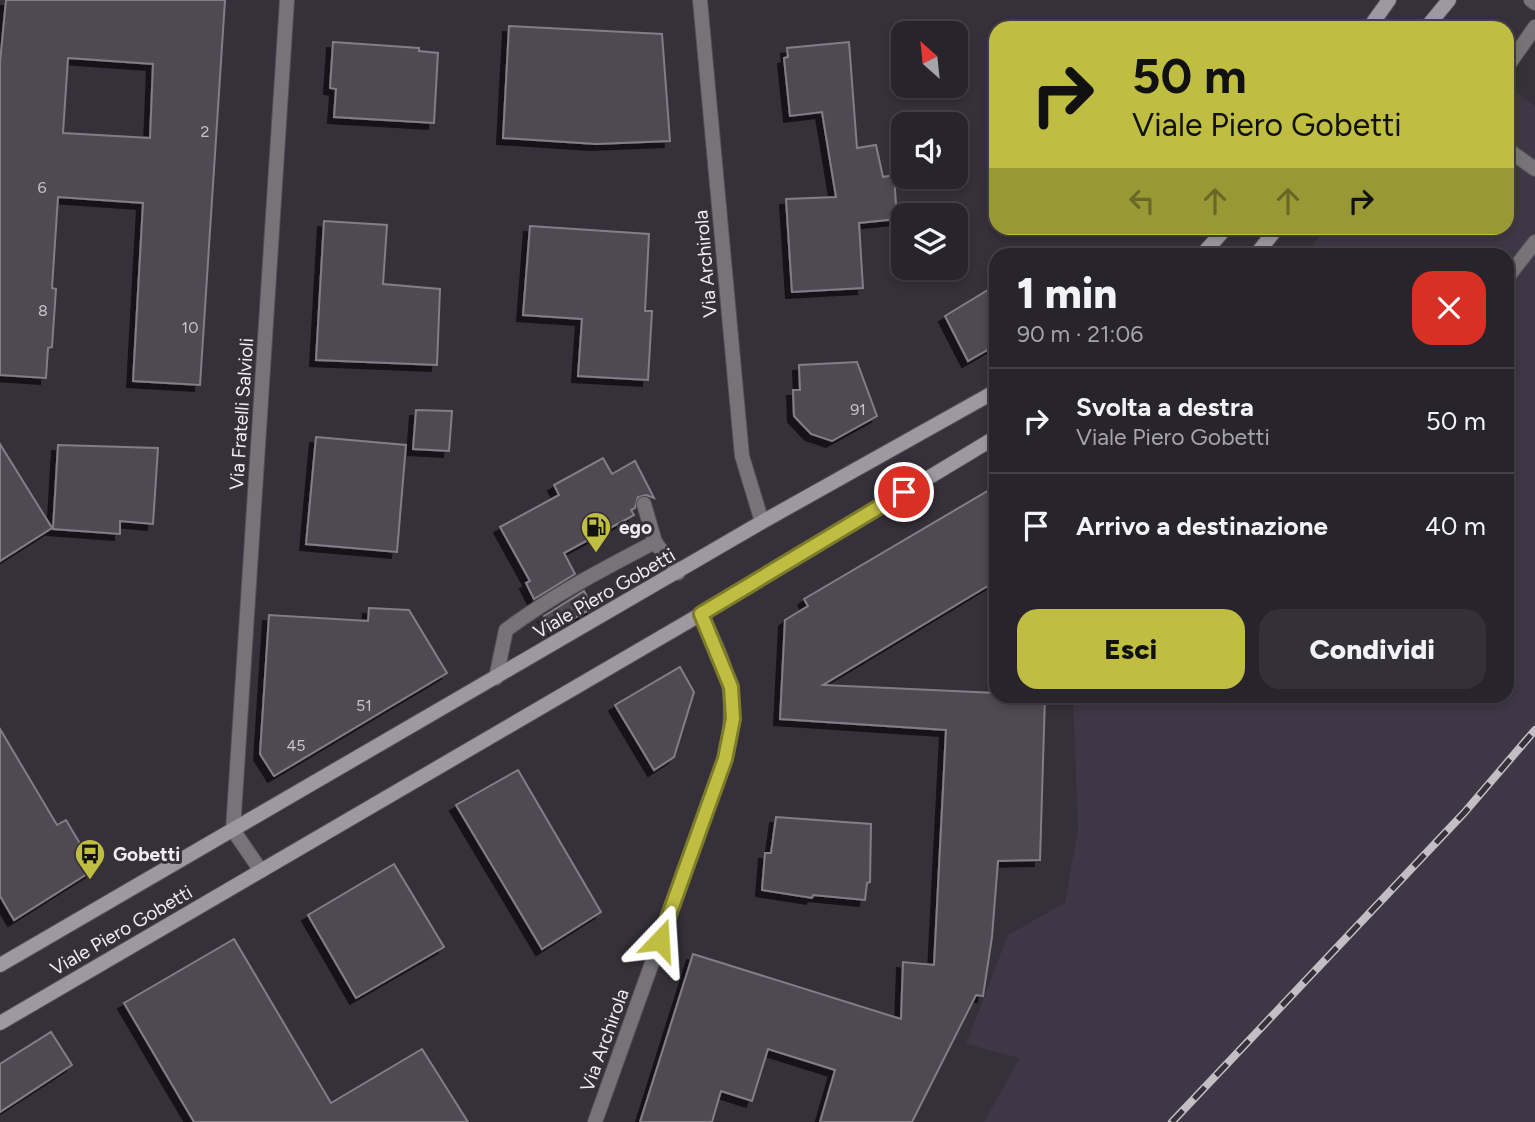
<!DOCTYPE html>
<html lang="it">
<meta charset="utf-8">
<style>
body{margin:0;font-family:Figtree,sans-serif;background:#343037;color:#f1f3f6;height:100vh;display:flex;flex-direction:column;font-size:26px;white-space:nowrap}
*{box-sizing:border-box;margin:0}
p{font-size:23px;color:#a5a4a9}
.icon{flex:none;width:38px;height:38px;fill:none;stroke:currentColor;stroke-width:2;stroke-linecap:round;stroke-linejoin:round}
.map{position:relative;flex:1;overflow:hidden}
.details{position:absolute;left:989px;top:248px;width:525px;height:455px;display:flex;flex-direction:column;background:#28242b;border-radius:21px;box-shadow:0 4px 10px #0003,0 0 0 2px #444147}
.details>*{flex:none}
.hud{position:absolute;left:989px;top:21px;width:525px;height:214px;border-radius:21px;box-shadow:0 4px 10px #0003,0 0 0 2px #444147;background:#bfbe42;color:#111;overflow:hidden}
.needle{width:46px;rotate:333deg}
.controls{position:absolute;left:891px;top:21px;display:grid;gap:14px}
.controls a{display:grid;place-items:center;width:77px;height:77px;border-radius:14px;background:#28242b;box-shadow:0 4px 10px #0003,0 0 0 2px #444147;font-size:35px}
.pin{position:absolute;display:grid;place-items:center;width:60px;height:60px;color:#fff;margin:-30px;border:4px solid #fff;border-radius:50%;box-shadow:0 2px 7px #0007}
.me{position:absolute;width:77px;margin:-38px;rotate:20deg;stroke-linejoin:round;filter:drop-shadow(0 0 5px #0008)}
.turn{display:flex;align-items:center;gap:24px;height:147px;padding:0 28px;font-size:32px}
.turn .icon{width:91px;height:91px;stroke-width:2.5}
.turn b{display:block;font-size:49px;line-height:60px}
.lanes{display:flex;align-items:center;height:66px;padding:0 28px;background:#0003;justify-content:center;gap:35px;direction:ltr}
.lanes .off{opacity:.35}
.round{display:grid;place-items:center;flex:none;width:74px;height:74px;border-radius:21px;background:#343037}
.headline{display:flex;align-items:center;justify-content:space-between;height:119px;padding:0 28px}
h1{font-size:42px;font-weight:800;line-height:52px}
.primary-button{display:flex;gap:14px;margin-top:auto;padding:14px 28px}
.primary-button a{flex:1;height:80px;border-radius:21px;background:#bfbe42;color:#111;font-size:28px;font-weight:800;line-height:80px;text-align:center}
.primary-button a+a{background:#343037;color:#f1f3f6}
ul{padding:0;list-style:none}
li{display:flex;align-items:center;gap:21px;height:105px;padding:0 28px;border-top:2px solid #444147}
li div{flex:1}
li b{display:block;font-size:26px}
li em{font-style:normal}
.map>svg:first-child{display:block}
</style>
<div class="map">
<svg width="1535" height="1122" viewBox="0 0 1535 1122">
<defs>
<filter id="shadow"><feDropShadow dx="-6" dy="6" stdDeviation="0" flood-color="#0009"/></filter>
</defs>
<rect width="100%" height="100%" fill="#353039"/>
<path fill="#403746" d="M 1507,85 L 1535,106 L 1535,1122 L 984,1122 L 1020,1058 L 966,1044 L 1008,935 L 1065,903 L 1078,829 L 1073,697 L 1507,696 L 1507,256 L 1305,255 L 1326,228 L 1507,228 Z"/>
<g fill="#4f4953" stroke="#837d88" stroke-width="2" fill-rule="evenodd" filter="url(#shadow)">
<path d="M 6,0 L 225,0 L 200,385 L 133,381 L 143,203 L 58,197 L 52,288 L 56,289 L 52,347 L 48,348 L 46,378 L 0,375 L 0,63 ZM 68,58 L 153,64 L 150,138 L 63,133 Z"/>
<path d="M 509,26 L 662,34 L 670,141 L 596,144 L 503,138 Z"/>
<path d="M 333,42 L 419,48 L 419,51 L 438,53 L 434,123 L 334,117 L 336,89 L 330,88 Z"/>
<path d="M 849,42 L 857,148 L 876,145 L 883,177 L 894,175 L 897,219 L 859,223 L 863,288 L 792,292 L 786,199 L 836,197 L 822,112 L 790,116 L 784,58 L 788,57 L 787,48 Z"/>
<path d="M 324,221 L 387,225 L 383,284 L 440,289 L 437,365 L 316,360 Z"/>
<path d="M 530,226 L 649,234 L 645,311 L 652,311 L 648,380 L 578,376 L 582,319 L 523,315 Z"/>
<path d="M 996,285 L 996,345 L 968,361 L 945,316 Z"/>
<path d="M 857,362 L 877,416 L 832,441 L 811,434 L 794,416 L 793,390 L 800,390 L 799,365 Z"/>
<path d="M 416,410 L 452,411 L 449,451 L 413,449 Z"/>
<path d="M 316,437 L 406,445 L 397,552 L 306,544 Z"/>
<path d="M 0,444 L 52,528 L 0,561 Z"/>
<path d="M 58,445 L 158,448 L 153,524 L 120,521 L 120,534 L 53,529 Z"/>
<path d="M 603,458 L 612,474 L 635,461 L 654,498 L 646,495 L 638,497 L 635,508 L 631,510 L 634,515 L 564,553 L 575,574 L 534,599 L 526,583 L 530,581 L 500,527 L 559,495 L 554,485 Z"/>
<path d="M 996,486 L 996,581 L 823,685 L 996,693 L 996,696 L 1045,696 L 1040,860 L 998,861 L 992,937 L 983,996 L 976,995 L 912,1122 L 820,1122 L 835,1070 L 768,1049 L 752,1101 L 721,1091 L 712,1122 L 640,1122 L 693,954 L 901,1019 L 903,962 L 934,965 L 946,730 L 780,719 L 785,620 L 808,606 L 804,599 Z"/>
<path d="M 584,591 L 593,608 L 552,630 L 544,616 Z"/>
<path d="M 369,608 L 409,610 L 447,673 L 274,776 L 260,754 L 269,615 L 368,621 Z"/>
<path d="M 680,667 L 694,692 L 674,757 L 654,770 L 615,705 Z"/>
<path d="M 0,729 L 57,825 L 66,820 L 95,869 L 14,920 L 0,896 Z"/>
<path d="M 518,770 L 601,912 L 542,949 L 456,805 Z"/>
<path d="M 776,817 L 871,824 L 870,882 L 867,883 L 865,900 L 813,895 L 812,898 L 762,890 L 765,853 L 771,853 Z"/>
<path d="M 394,864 L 444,947 L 356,998 L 308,915 Z"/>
<path d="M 234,939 L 331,1103 L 422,1049 L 468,1122 L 194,1122 L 124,1003 Z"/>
<path d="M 51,1032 L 72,1065 L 0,1112 L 0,1064 Z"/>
</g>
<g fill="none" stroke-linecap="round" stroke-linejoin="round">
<g stroke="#534e57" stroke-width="16">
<g id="service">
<path d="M 1531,0 L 1535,3"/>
<path d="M 1507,67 L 1535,27"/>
<path d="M 1507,149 L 1535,169"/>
<path d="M 1507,278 L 1535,242"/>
<path d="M 644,504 L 655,542"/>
<path d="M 496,678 L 506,630 C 553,595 603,569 655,542 L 678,573"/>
</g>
</g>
<g stroke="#534e57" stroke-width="16">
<g id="minor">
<path d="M 700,0 L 742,456 L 762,522"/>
<path d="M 233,830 L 287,0"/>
<path d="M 595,1122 L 725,759 C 738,695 730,672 701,614"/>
</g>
</g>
<g stroke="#534e57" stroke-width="16">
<path id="tertiary" d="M 233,830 L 261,871"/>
</g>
<g stroke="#534e57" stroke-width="16">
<g id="secondary">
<path d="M 1369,28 L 1389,0"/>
<path d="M 1426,28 L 1449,0"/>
<path d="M 1201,256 L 1226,228"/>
<path d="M 1255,256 L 1277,228"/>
<path d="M 0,965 L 762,522 L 996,391"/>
<path d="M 0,1023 L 744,589 L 996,437"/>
</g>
</g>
<use href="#service" stroke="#767479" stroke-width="14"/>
<use href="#minor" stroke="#767479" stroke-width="14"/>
<use href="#tertiary" stroke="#767479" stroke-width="14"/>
<use href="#secondary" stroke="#9d99a0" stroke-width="14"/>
<g stroke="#c1bec4" stroke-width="8">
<path id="rail" d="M 1172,1122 L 1464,813 L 1535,730"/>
</g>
<use href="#rail" stroke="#353039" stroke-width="5" stroke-dasharray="16" stroke-linecap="butt"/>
</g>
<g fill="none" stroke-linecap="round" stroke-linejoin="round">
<g stroke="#7c7c2b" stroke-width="18">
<path id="route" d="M 660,940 L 725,759 L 733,719 L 731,687 L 701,614 L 904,492"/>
</g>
<use href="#route" stroke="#bfbe42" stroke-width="12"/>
</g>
<defs>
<g id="fuel-pin" transform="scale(1.575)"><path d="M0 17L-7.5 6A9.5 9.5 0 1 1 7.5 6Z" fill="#bfbe42" stroke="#353039"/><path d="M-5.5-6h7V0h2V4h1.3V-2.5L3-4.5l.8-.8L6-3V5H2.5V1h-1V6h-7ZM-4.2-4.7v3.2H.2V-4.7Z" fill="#111"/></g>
<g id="bus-pin" transform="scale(1.575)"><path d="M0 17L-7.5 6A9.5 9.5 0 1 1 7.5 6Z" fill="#bfbe42" stroke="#353039"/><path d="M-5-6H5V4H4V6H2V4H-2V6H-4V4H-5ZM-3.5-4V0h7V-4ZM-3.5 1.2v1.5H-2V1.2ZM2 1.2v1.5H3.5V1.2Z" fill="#111"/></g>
</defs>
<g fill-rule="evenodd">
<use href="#fuel-pin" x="596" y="527"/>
<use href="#bus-pin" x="90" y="854"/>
</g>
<g text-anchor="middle" stroke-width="6" stroke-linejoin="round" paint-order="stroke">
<g font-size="16" fill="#c7c3ca">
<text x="205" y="137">2</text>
<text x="42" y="193">6</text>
<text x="43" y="316">8</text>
<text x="190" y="333">10</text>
<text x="858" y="415">91</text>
<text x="364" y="711">51</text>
<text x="296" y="751">45</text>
</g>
<g font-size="19" fill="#efecf2" stroke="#353039">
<text transform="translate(705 264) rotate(-95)" y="7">Via Archirola</text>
<text transform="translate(241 414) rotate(-86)" y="7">Via Fratelli Salvioli</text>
<text transform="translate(604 593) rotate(-30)" y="7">Viale Piero Gobetti</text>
<text transform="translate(121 930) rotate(-30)" y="7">Viale Piero Gobetti</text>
<text transform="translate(604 1040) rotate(-70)" y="7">Via Archirola</text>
</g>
<g font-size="19" font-weight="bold" fill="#efecf2" stroke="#353039" text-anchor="start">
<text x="619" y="534">ego</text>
<text x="113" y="861">Gobetti</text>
</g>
</g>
</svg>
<div class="controls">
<a><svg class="needle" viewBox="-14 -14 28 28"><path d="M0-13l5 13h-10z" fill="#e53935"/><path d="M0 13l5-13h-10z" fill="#a5a4a9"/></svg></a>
<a><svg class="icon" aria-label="sound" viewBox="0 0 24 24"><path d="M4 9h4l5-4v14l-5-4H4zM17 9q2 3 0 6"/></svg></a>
<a><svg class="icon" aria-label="layers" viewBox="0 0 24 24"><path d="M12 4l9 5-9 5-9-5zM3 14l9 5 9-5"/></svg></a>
</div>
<div class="pin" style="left:904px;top:492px;background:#d93025"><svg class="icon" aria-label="arrive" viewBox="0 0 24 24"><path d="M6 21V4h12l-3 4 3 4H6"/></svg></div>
<svg class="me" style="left:660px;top:940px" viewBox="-20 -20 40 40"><path d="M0-17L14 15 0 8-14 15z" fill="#bfbe42" stroke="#fff" stroke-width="4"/></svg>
<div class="hud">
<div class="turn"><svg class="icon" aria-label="right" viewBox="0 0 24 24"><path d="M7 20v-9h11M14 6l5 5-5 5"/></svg><div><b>50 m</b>Viale Piero Gobetti</div></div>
<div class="lanes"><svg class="icon off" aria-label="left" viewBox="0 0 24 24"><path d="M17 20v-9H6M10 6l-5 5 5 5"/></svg><svg class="icon off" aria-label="ahead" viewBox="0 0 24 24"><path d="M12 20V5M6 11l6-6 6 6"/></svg><svg class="icon off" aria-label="ahead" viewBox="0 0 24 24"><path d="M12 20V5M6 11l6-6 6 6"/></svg><svg class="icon" aria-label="right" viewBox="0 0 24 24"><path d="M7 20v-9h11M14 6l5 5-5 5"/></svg></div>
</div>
<section class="details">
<div class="headline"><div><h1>1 min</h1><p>90 m · 21:06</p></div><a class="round" style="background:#d93025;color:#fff"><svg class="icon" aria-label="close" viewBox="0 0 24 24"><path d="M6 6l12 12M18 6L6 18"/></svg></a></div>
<ul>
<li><svg class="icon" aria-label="right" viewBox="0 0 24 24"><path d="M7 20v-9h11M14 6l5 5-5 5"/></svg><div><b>Svolta a destra</b><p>Viale Piero Gobetti</p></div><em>50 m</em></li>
<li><svg class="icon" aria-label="arrive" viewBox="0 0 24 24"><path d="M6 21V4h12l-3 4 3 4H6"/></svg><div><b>Arrivo a destinazione</b></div><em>40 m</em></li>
</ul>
<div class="primary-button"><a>Esci</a><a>Condividi</a></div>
</section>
</div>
